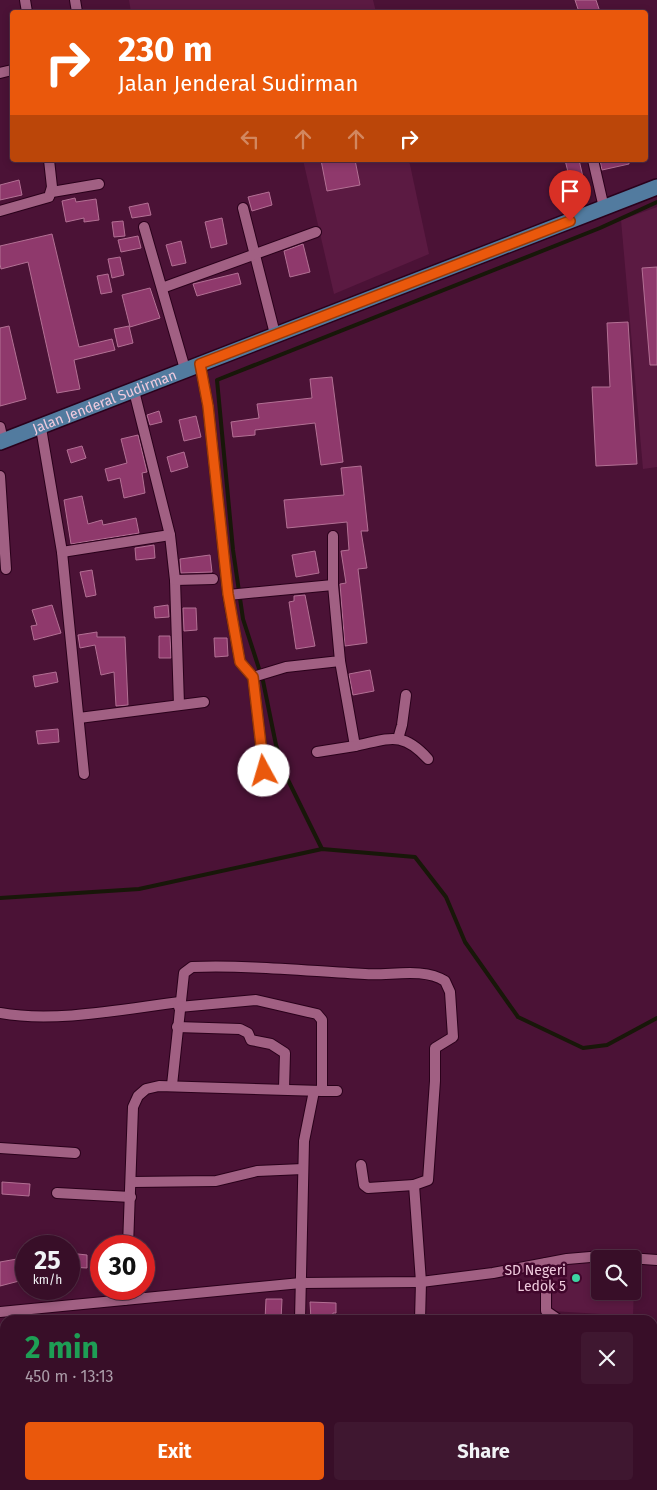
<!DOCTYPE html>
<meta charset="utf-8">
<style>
body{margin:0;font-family:"Fira Sans",sans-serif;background:#3f1730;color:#f1f3f6;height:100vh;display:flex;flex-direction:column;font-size:19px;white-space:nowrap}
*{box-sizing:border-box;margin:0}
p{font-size:16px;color:#ab9ca8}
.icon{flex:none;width:28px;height:28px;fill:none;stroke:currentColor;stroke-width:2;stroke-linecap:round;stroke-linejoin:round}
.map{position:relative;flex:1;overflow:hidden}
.side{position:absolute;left:0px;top:1315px;width:658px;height:175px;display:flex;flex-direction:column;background:#380e28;border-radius:15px 15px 0 0;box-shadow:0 2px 8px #0003,0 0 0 1px #522e45}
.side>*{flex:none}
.hud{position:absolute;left:10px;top:10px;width:638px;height:152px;border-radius:5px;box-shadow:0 2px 8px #0003,0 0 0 1px #522e45;background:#ea580c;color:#fff;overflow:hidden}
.tools{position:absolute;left:591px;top:1250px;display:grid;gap:10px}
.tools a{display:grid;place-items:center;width:50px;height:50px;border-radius:5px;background:#380e28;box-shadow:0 2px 8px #0003,0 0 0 1px #522e45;font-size:25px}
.speed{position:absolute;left:15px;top:1235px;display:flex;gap:10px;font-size:25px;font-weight:700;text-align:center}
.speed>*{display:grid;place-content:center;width:65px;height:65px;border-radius:50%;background:#380e28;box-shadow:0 2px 8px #0003,0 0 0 1px #522e45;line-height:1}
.speed small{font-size:12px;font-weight:400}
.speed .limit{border:8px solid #d22;background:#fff;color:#111}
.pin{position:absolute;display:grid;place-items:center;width:42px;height:42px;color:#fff;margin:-51px -21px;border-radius:50% 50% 50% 0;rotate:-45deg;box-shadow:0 0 5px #0007}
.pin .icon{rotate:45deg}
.me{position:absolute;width:55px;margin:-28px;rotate:354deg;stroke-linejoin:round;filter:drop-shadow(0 0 4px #0008)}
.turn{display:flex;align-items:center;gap:18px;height:105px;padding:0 25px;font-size:22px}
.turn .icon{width:65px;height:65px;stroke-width:2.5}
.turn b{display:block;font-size:35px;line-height:42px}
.lanes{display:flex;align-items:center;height:48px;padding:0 25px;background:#0003;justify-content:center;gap:25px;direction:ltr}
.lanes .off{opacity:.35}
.round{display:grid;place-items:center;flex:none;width:52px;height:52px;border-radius:5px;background:#3f1730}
.head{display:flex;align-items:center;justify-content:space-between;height:85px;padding:0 25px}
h1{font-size:30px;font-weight:700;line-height:38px;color:#1e9e55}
.action{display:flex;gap:10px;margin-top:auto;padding:10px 25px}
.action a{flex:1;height:58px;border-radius:5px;background:#ea580c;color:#fff;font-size:20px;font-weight:700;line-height:58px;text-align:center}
.action a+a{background:#3f1730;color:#f1f3f6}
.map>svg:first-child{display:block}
</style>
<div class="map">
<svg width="657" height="1490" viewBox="0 0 657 1490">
<rect width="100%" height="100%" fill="#4b1236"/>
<g fill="#5b1a42">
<path d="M 129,0 L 373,0 L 376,12 L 131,12 Z"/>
<path d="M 303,160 L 409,160 L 429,254 L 334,294 Z"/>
<path d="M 657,207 L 657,467 L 643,469 L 621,220 Z"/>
<path d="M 633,1259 L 635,1259 L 633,1316 L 552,1311 L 553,1264 L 600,1261 L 600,1291 L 632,1291 Z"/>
</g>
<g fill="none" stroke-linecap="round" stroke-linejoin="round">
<g stroke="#181709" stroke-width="4">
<path d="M 322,849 L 287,778 L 276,745 L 263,681 L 243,619 L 233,550 L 217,380 L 600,228 L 657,202"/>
<path d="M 0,898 L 139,889 L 322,849 L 415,857 L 446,897 L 465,942 L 518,1017 L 583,1048 L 607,1045 L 657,1018"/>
</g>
</g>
<g fill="#8f396c" stroke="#b37094">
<path d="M 575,0 L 596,0 L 600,12 L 579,12 Z"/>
<path d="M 321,160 L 355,160 L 360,185 L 327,191 Z"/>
<path d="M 565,160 L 579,160 L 583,177 L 570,180 Z"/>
<path d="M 600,160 L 629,160 L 629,164 L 602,170 Z"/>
<path d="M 19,180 L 22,195 L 0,200 L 0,185 Z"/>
<path d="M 269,192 L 272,205 L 252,211 L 248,197 Z"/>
<path d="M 75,198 L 76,202 L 96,199 L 99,220 L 84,222 L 84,218 L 66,222 L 62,201 Z"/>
<path d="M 148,203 L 151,215 L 132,218 L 129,207 Z"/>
<path d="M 222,218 L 227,244 L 211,248 L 205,222 Z"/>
<path d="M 123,221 L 125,236 L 114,237 L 112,222 Z"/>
<path d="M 52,234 L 79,347 L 112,339 L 115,350 L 74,360 L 80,389 L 57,393 L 28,262 L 1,269 L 0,264 L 0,246 Z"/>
<path d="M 138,236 L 141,248 L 121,252 L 118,240 Z"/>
<path d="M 181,241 L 186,263 L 172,266 L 166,245 Z"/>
<path d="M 303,244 L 310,272 L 290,277 L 284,251 Z"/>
<path d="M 120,257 L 124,275 L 112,278 L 108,259 Z"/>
<path d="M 657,267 L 657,365 L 650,365 L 642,268 Z"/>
<path d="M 238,273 L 241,284 L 197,296 L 193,284 Z"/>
<path d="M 108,274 L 112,292 L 101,294 L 97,276 Z"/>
<path d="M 150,288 L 160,318 L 130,327 L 122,295 Z"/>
<path d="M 628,322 L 637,464 L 596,466 L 592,387 L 610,387 L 607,323 Z"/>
<path d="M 9,326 L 26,399 L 0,406 L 0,328 Z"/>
<path d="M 129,326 L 133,343 L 118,347 L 114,329 Z"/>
<path d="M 332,377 L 343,462 L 321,465 L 315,423 L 255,430 L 255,435 L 233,437 L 231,422 L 259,418 L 257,404 L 312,398 L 310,379 Z"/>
<path d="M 159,411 L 162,422 L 150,425 L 147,415 Z"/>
<path d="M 196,416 L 201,437 L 184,441 L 179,420 Z"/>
<path d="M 138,435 L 147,472 L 142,473 L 145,493 L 124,498 L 120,478 L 108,481 L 105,469 L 127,463 L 121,439 Z"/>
<path d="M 82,446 L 86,458 L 71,463 L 67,450 Z"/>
<path d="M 184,452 L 188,467 L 171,472 L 167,457 Z"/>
<path d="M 361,466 L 368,531 L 361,531 L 367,568 L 358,569 L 367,643 L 345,646 L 340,584 L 346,583 L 341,551 L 349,550 L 347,522 L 287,528 L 284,500 L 344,495 L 341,468 Z"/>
<path d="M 82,496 L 88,524 L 102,520 L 103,525 L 136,518 L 139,533 L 71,544 L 64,500 Z"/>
<path d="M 154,545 L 155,558 L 136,560 L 135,548 Z"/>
<path d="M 315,551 L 319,573 L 296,577 L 292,555 Z"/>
<path d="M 210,555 L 212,572 L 181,573 L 180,559 Z"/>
<path d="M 92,570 L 96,595 L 86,597 L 80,572 Z"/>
<path d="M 305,595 L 315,646 L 296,649 L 289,602 L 294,601 L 294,596 Z"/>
<path d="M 52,605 L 61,633 L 34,640 L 31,626 L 37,625 L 32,610 Z"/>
<path d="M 168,605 L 169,617 L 155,618 L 154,607 Z"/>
<path d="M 183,608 L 196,608 L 197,630 L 184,631 Z"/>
<path d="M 97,632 L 97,637 L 125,637 L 128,705 L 116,706 L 114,672 L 101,675 L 95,645 L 80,648 L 78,635 Z"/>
<path d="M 159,636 L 170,636 L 171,658 L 159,658 Z"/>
<path d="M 214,638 L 227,638 L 228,656 L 215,657 Z"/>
<path d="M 370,670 L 374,691 L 353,695 L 349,674 Z"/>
<path d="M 56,672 L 58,682 L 35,687 L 33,676 Z"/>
<path d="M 58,729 L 59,742 L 38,744 L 36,731 Z"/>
<path d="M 2,1182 L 30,1184 L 29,1196 L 2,1194 Z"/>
<path d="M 69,1253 L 87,1255 L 87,1268 L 69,1267 Z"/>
<path d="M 17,1259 L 23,1280 L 0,1286 L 0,1262 Z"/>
<path d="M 266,1299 L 282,1299 L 281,1320 L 265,1320 Z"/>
<path d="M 310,1302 L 336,1303 L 336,1313 L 333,1313 L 333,1320 L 311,1320 Z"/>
</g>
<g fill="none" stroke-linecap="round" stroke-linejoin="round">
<g stroke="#2a011b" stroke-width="12">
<g id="minor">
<path d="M 25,0 L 27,12"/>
<path d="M 75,0 L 77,12"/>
<path d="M 0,73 L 12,70"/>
<path d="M 593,160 L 604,208"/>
<path d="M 52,192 L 99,184"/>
<path d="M 243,208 L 275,334"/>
<path d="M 0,211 L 49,197 L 52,187 L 49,160"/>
<path d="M 144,227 L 185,369"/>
<path d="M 162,288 L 316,232"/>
<path d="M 200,364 L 208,406 L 228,595 L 240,662 L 253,677 L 286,667 L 340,661 L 333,585 L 333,536"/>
<path d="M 134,391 L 170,535 L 175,580 L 179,705"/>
<path d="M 0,427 L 3,441"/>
<path d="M 41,428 L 62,552 L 84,774"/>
<path d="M 0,476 L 6,569"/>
<path d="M 62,552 L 170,535"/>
<path d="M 175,580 L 213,579"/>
<path d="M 228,595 L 333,585"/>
<path d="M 340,661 L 355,746 C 389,739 402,730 428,759"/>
<path d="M 253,677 L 264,771"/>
<path d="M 79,718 L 204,702"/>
<path d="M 398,739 L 402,725 L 406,695"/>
<path d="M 317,752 L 355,746"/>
<path d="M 0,1013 C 55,1023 124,1009 180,1002"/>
<path d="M 177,1027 L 240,1029 L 248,1033 L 251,1040 L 271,1044 L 285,1053 L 284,1089"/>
<path d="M 172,1085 L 184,973 L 192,967 C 250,965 307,971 365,974 C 390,976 423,967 445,981 L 450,992 L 453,1037 L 435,1048 L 435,1081 L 428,1180 L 414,1185 L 421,1282 L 420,1320"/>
<path d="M 322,1091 L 337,1091"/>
<path d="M 0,1148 L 75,1153"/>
<path d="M 361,1165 L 364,1185 L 368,1188 L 414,1185"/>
<path d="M 132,1182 L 216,1181 L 257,1171 L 303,1169"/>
<path d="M 57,1193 L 131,1197"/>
<path d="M 128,1246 L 133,1107 L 138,1096 L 146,1089 L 159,1086 L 322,1091 L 322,1020 L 317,1014 L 256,1000 L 179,1007"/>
<path d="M 546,1263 L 546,1311 L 559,1320"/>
<path d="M 125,1300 L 126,1289"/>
<path d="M 0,1312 L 301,1283 L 421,1282 L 493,1273 L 567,1259 L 602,1256 L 657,1260"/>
<path d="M 300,1320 L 304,1141 L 314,1091"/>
<path d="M 0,1476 L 5,1476"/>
<path d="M 306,1485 L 306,1490"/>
<path d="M 19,1490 L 19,1485"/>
<path d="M 116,1490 L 117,1485"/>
<path d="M 413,1490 L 413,1485"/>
</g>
</g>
<g stroke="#2a011b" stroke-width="15">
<g id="tertiary">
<path d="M 0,1396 L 5,1400"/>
<path d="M 128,1485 L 136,1490"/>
</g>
</g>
<g stroke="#2a011b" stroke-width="18">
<g id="primary">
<path id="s1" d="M 0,442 L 657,187"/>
</g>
</g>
<use href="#minor" stroke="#a16083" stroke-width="10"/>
<use href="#tertiary" stroke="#a16083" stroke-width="12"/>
<use href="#primary" stroke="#527b9f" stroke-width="15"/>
</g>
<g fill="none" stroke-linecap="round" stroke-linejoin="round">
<g stroke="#983908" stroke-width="12">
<path id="route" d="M 264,771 L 253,677 L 240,662 L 228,594 L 208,406 L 200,364 L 570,221"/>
</g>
<use href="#route" stroke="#ea580c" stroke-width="9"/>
</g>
<circle fill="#3dd4a3" stroke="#40062b" stroke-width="2" cx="576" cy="1278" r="5"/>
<g text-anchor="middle" stroke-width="5" stroke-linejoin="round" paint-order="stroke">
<g font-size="14" fill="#f0cbde" stroke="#40062b">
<text dy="5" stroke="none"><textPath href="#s1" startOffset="112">Jalan Jenderal Sudirman</textPath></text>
</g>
<g font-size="14" fill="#f0cbde" stroke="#40062b" text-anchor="end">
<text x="566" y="1275">SD Negeri<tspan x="566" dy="16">Ledok 5</tspan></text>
</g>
</g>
</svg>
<div class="tools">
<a><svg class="icon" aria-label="search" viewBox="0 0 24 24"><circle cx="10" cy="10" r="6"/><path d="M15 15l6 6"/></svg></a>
</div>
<div class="speed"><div>25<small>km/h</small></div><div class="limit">30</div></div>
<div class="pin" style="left:570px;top:221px;background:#d93025"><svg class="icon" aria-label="arrive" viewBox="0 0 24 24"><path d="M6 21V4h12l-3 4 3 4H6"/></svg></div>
<svg class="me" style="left:264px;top:771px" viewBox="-20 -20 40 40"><circle r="19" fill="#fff"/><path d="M0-13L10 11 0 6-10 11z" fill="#ea580c"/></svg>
<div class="hud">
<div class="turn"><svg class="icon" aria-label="right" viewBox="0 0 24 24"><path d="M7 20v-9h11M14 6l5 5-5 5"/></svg><div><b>230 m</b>Jalan Jenderal Sudirman</div></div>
<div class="lanes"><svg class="icon off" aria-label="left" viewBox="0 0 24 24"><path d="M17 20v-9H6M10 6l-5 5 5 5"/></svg><svg class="icon off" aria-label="ahead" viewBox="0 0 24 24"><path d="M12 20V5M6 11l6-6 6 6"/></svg><svg class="icon off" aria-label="ahead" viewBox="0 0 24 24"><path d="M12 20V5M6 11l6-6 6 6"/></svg><svg class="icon" aria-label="right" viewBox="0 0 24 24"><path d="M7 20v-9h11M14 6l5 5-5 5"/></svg></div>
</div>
<section class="side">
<div class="head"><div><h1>2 min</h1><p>450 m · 13:13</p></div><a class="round"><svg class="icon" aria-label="close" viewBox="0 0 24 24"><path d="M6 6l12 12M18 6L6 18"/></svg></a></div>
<div class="action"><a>Exit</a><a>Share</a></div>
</section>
</div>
